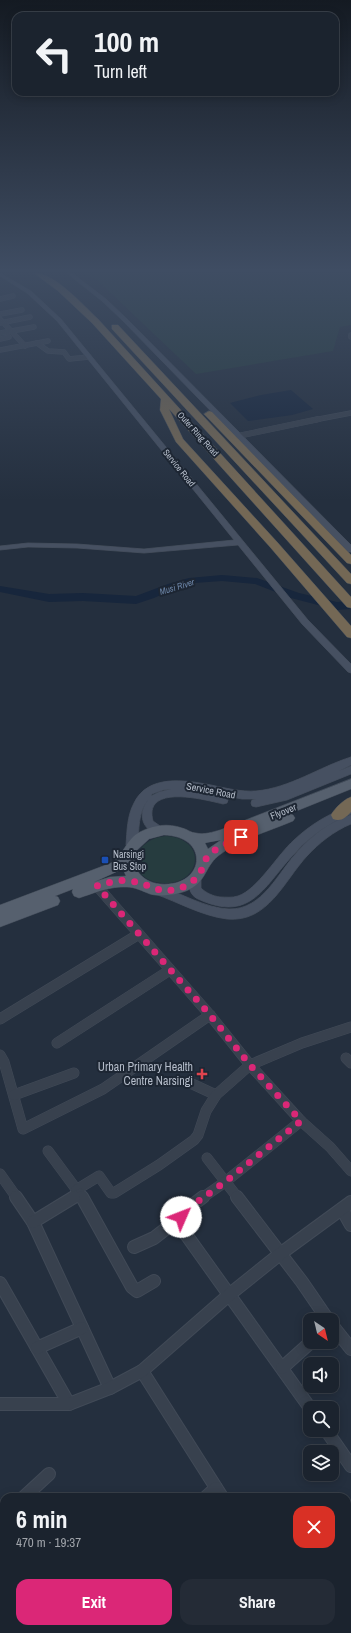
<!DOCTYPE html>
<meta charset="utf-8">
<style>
body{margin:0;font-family:"Archivo Narrow",sans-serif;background:#242b36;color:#f1f3f6;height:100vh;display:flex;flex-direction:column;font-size:15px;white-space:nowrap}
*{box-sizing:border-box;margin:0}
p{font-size:13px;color:#a0a4aa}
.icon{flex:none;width:22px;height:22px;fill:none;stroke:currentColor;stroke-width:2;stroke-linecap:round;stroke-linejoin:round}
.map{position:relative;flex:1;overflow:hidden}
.details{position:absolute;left:0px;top:1493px;width:351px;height:140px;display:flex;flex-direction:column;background:#1b232e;border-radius:12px 12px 0 0;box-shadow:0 2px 10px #0003,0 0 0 1px #39404a}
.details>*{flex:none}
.guide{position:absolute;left:12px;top:12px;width:327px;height:84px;border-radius:12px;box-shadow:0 2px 10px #0003,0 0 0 1px #39404a;background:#1b232e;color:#f1f3f6;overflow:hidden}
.needle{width:26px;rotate:145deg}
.controls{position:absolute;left:303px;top:1313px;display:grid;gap:8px}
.controls a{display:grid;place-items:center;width:36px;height:36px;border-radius:8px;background:#1b232e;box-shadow:0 2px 10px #0003,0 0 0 1px #39404a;font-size:20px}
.pin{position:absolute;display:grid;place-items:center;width:34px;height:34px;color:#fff;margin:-17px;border-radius:8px;box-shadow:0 2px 6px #0006}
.me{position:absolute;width:44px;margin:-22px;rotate:46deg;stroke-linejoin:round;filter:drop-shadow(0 0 3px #0008)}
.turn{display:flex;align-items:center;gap:14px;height:84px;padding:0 16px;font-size:18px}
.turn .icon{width:52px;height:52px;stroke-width:2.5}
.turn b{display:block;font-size:28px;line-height:34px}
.round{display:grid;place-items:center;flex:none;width:42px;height:42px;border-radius:12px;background:#242b36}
.summary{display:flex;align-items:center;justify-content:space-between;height:68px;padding:0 16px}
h1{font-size:24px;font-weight:700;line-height:30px}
.button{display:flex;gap:8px;margin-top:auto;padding:8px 16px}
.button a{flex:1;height:46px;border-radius:12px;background:#db2777;color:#fff;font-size:16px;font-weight:700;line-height:46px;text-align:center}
.button a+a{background:#242b36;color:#f1f3f6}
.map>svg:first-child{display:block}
</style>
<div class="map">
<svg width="351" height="1633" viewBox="0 0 351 1633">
<rect width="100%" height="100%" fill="#242f3e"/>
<g fill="#263c3f">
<path d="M 82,273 L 351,273 L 351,325 L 340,327 L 333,351 L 196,374 L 97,280 Z"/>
<path d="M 166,836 C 209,839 201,886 162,883 C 125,880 130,839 166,836 Z"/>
</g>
<path fill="#17263c" d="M 291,390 L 313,409 L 292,415 L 248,421 L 230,403 L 261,395 Z"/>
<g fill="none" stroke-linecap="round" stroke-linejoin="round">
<path fill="#17263c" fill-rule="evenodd" d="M 222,575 L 257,578 L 299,593 L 337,602 L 351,601 L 351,609 L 337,610 L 291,598 L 255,584 L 222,581 L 194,583 L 176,588 L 154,598 L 136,604 L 83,601 L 49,602 L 0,592 L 0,586 L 49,594 L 83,593 L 136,596 L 168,584 L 189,578 Z"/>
<g stroke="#414a57" stroke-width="5.5">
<g id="street-far3">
<path d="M 0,299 L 13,296"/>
<path d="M 0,314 L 22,310"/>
<path d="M 0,319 L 25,346"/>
<path d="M 0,323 L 30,317"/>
<path d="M 0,333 L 34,327"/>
<path d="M 351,335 L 351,337"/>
<path d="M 0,339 L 9,337"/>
<path d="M 37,343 L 48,351 L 64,352 L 69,359 L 89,357"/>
<path d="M 0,350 L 48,341"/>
<path d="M 314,420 L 351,413"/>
</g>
</g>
<g stroke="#414a57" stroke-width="6">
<path id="street-far2" d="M 238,436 L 319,419"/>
</g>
<g stroke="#414a57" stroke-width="11">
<g id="street-far1">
<path d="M 97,886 L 210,1015 L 250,1065 L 301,1121 L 330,1147 L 351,1171"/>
<path d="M 0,1019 L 139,934"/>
<path d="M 57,1043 L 170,970"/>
<path d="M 0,1055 L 4,1062 L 23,1129 L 103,1089 L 210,1015"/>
<path d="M 346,1058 L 351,1063"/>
<path d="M 188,1082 L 216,1095"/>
<path d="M 14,1095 L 74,1073"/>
<path d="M 48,1151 L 79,1193"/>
<path d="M 207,1158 L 238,1198"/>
<path d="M 0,1174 L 17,1198"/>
<path d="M 76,1190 L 99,1176 L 111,1193 L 114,1193 L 159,1165 L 194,1140 L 198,1135 L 206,1111 L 216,1095 L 250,1065 L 302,1043 L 351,1027"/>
<path d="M 72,1198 L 80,1194 L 83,1198"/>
<path d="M 202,1198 L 225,1182 L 301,1121"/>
</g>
</g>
<g stroke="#414a57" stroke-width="14">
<g id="street">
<path d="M 16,1197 L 33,1222 L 110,1388"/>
<path d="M 82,1197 L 132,1287 L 137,1291 L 154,1281"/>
<path d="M 203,1197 L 183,1212 L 182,1223 L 185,1233 L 310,1408"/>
<path d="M 237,1197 L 302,1282 L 328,1320"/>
<path d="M 342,1209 L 351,1225"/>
<path d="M 33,1222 L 74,1197"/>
<path d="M 134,1247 L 154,1238 L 181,1217"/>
<path d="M 0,1283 L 69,1404"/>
<path d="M 332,1325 L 351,1349"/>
<path d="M 37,1348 L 82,1328"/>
<path d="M 282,1368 L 311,1342"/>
<path d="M 142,1371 L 222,1497"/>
<path d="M 0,1404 L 69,1404 L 110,1388 L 142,1371 L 230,1294 L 280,1254 L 351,1202"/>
<path d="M 326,1430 L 351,1466"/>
<path d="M 24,1497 L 49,1474"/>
<path d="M 206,1497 L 216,1488"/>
<path d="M 0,1519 L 4,1515"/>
<path d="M 347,1597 L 351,1603"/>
<path d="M 123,1629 L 125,1633"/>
<path d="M 211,1629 L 213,1633"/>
<path d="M 2,1633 L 6,1629"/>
<path d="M 243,1633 L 246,1629"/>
</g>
</g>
<g stroke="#414a57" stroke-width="1">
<g id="secondary">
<path d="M 0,273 L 31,291 L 61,319 L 308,620 L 351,664 L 351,673 L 348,672 L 302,624 L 238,545 L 144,553 L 77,548 L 28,547 L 0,550 L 0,546 L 28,543 L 77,544 L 144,549 L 234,540 L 57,321 L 27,293 L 0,276 Z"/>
<path d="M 67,273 L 72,273 L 106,299 L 127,319 L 351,545 L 351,552 L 348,552 L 123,321 L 102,301 Z"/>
<path d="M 351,757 L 351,765 L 339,771 L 351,766 L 351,774 L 287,800 L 256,807 L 252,806 L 251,803 L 252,800 L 256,799 L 242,799 L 205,792 L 227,797 L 228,800 L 227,803 L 223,804 C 206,800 143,783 153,821 L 163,828 L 165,831 L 163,834 L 159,835 C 142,830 137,814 148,800 C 138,812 139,830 138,845 L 136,848 L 132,849 L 128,848 L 126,845 C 127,831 127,816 134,803 C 148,774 185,780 211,785 C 225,788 241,792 256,791 C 290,788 319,767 351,757 ZM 171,789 L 159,792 L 151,796 L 152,794 L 163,790 Z"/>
<path d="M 351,806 L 351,814 C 330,823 311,835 296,852 C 264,885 252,924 198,899 C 189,895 187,884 191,876 L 195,874 L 199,876 L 201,879 L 201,888 C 206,893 213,896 220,897 C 226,897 232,898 238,896 C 257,890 278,854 294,840 C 310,825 329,813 351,806 Z"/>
<path d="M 351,815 L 351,824 C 334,831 319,843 307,856 C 284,881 268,923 227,919 C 202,916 178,902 155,894 L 153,891 L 155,888 L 159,886 C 181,893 205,908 229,909 C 263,910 278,872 298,851 C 312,835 331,821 351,815 Z"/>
</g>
</g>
<g stroke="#414a57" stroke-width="1">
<path id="primary" d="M 351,779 L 351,789 L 289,814 L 293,815 L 295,818 L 293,821 C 267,832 240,839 218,856 C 204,868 207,882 186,891 C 175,895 161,897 150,894 C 142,891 135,887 127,887 C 110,886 94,893 79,898 L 74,896 L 72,892 L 73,889 L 55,896 L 58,897 L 60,901 L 58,905 L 0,927 L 0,905 L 111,863 C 124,855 126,839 140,832 C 153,825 168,823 182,828 C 187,829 191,833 196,833 C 204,835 213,832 220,830 ZM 164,835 C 211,836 205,888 160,884 C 151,883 142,879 137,870 C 135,866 136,858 135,852 L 149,839 ZM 221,840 L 208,849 L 205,843 ZM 123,869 L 126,876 L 110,877 L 94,882 Z"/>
</g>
<g stroke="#434c59" stroke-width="1">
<g id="highway">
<path d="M 34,273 C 55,273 83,305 98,319 L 351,597 L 351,608 L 347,607 L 169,409 L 183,439 L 278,543 L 351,626 L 351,638 L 347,637 L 270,547 L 176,442 L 160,410 L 161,399 L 92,323 L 58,291 Z"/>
<path d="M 112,325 L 118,325 L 351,574 L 351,584 L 347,583 L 112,329 Z"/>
<path d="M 209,411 L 212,412 L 351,555 L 351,564 L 347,563 L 206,416 L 204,414 Z"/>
<path d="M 351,797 L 351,812 C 345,818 341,822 333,819 L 331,815 C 335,808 343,800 351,797 Z"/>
</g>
</g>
<use href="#street-far3" stroke="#38414e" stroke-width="4.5"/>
<use href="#street-far2" stroke="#38414e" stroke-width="5.5"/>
<use href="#street-far1" stroke="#38414e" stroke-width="10"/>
<use href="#street" stroke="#38414e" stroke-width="12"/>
<use href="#secondary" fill="#465061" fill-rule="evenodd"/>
<use href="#primary" fill="#56606e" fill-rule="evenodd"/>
<use href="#highway" fill="#746855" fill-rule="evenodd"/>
</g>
<linearGradient id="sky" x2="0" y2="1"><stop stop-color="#141a22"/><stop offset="0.54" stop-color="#3f4d63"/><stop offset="1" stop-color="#3f4d63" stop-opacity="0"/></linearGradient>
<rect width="351" height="501" fill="url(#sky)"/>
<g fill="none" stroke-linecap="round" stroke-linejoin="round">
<path stroke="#db2777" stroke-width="7" stroke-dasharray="0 12.6" d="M 181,1217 L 183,1212 L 225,1182 L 301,1121 L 250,1065 L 210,1015 L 97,886 C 107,883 119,879 130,881 C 150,883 160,897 183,887 C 190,884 198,878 201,871 C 204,865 204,860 209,855 C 218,846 231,842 241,837"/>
</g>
<rect fill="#1a4fb4" stroke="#1d2633" stroke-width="1.5" x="101" y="856" width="8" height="8" rx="2"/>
<path fill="#e0444e" stroke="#1d2633" stroke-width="1.5" d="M200 1068h4v4h4v4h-4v4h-4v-4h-4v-4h4z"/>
<g text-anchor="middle" stroke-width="4" stroke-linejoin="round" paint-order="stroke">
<g font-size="9" fill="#b4bcc9" stroke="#1d2633">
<text transform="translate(198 434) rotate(48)" y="3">Outer Ring Road</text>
<text transform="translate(179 468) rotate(51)" y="3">Service Road</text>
</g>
<g font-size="9" font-style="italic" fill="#6d86a8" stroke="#1d2633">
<text transform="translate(177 587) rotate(-17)" y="3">Musi River</text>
</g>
<g font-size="10" fill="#b4bcc9" stroke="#1d2633">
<text transform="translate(211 790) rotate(11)" y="4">Service Road</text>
<text transform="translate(283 811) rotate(-22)" y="4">Flyover</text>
</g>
<g font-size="10" fill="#b4bcc9" stroke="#1d2633" text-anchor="start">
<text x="113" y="858">Narsingi<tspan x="113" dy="12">Bus Stop</tspan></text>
</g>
<g font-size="12" fill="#b4bcc9" stroke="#1d2633" text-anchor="end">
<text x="193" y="1071">Urban Primary Health<tspan x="193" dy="14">Centre Narsingi</tspan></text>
</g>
</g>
</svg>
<div class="controls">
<a><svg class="needle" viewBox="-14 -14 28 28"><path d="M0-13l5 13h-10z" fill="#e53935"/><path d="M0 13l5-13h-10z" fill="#a0a4aa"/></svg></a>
<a><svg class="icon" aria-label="sound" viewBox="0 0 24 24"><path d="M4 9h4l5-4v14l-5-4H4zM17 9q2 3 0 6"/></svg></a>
<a><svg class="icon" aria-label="search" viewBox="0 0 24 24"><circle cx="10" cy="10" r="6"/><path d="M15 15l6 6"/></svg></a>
<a><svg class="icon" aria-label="layers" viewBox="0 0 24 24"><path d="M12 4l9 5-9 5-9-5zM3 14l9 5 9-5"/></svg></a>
</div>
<div class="pin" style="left:241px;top:837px;background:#d93025"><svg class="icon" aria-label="arrive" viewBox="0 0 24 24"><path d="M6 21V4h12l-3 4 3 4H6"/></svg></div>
<svg class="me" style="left:181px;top:1217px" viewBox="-20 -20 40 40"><circle r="19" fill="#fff"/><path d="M0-13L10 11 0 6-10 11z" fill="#db2777"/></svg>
<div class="guide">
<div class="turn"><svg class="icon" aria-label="left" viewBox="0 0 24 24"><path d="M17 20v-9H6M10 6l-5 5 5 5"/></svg><div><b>100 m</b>Turn left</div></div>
</div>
<section class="details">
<div class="summary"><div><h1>6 min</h1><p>470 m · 19:37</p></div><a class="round" style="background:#d93025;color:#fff"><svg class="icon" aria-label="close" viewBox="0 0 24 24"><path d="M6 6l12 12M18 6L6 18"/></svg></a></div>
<div class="button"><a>Exit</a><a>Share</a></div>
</section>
</div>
